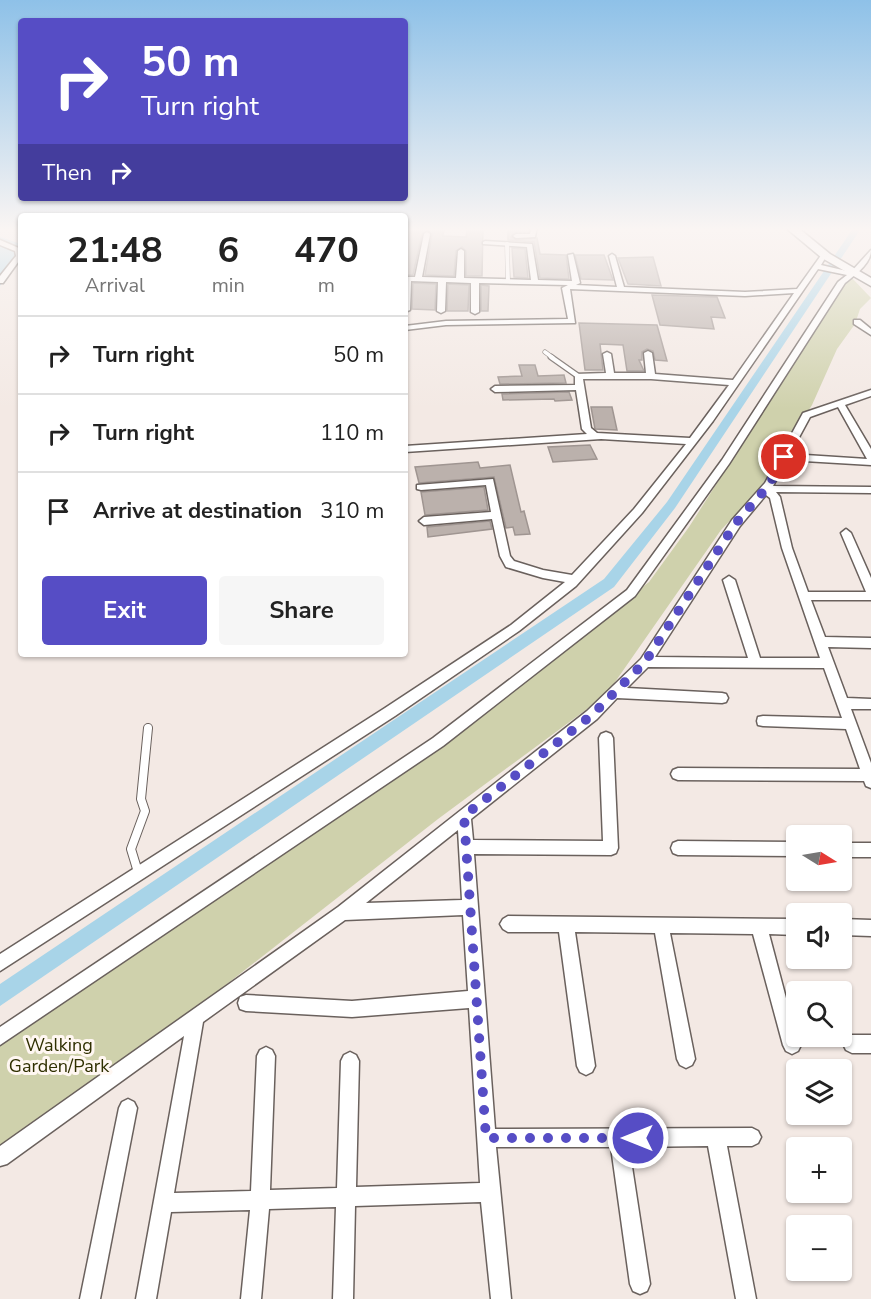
<!DOCTYPE html>
<meta charset="utf-8">
<style>
body{margin:0;font-family:"Nunito Sans",sans-serif;background:#f6f6f6;color:#222;height:100vh;display:flex;flex-direction:column;font-size:22px;white-space:nowrap}
*{box-sizing:border-box;margin:0}
p{font-size:20px;color:#767676}
.icon{flex:none;width:33px;height:33px;fill:none;stroke:currentColor;stroke-width:2;stroke-linecap:round;stroke-linejoin:round}
.map{position:relative;flex:1;overflow:hidden}
.details{position:absolute;left:18px;top:213px;width:390px;height:444px;display:flex;flex-direction:column;background:#fff;border-radius:6px;box-shadow:0 2px 4px #0004}
.details>*{flex:none}
.banner{position:absolute;left:18px;top:18px;width:390px;height:183px;border-radius:6px;box-shadow:0 2px 4px #0004;background:#564dc5;color:#fff;overflow:hidden}
.needle{width:39px;rotate:101deg}
.controls{position:absolute;left:786px;top:825px;display:grid;gap:12px}
.controls a{display:grid;place-items:center;width:66px;height:66px;border-radius:6px;background:#fff;box-shadow:0 2px 4px #0004;font-size:30px}
.pin{position:absolute;display:grid;place-items:center;width:51px;height:51px;color:#fff;margin:-26px;border:3px solid #fff;border-radius:50%;box-shadow:0 2px 6px #0007}
.me{position:absolute;width:66px;margin:-33px;rotate:270deg;stroke-linejoin:round;filter:drop-shadow(0 0 4px #0008)}
.turn{display:flex;align-items:center;gap:21px;height:126px;padding:0 24px;font-size:27px}
.turn .icon{width:78px;height:78px;stroke-width:2.5}
.turn b{display:block;font-size:42px;line-height:51px}
.then{display:flex;align-items:center;height:57px;padding:0 24px;background:#0003;gap:12px;font-size:22px}
.eta{display:flex;justify-content:space-evenly;align-items:center;height:102px;text-align:center}
.eta b{font-size:36px;font-weight:700;line-height:42px}
.button{display:flex;gap:12px;margin-top:auto;padding:12px 24px}
.button a{flex:1;height:69px;border-radius:6px;background:#564dc5;color:#fff;font-size:24px;font-weight:700;line-height:69px;text-align:center}
.button a+a{background:#f6f6f6;color:#222}
ul{padding:0;list-style:none}
li{display:flex;align-items:center;gap:18px;height:78px;padding:0 24px;border-top:2px solid #e0e0e0}
li div{flex:1}
li b{display:block;font-size:22px}
li em{font-style:normal}
.map>svg:first-child{display:block}
</style>
<div class="map">
<svg width="871" height="1299" viewBox="0 0 871 1299">
<rect width="100%" height="100%" fill="#f3e9e4"/>
<path fill="#cfd1ac" d="M 852,278 L 871,298 L 860,309 L 855,324 L 837,349 L 812,405 L 758,491 L 721,530 L 606,695 L 438,819 L 190,1013 L 0,1146 L 0,1045 L 264,867 L 452,735 L 649,582 L 689,527 L 845,282 Z"/>
<path fill="#a8d4e8" d="M 0,237 L 21,244 L 21,252 L 0,286 Z"/>
<g fill="none" stroke-linecap="round" stroke-linejoin="round">
<path fill="#a8d4e8" fill-rule="evenodd" d="M 854,227 L 862,227 L 675,508 L 614,587 L 0,1006 L 0,984 L 604,579 L 667,502 Z"/>
</g>
<g fill="#bbb1ac" stroke="#9f9591" stroke-width="1.5">
<path d="M 405,227 L 444,229 L 443,236 L 466,237 L 468,227 L 483,227 L 482,276 L 466,276 L 466,251 L 462,247 L 456,251 L 454,276 L 425,275 L 432,234 L 428,230 L 422,234 L 413,275 L 405,275 Z"/>
<path d="M 508,227 L 528,227 L 528,232 L 516,232 L 511,237 L 516,240 L 537,238 L 540,254 L 566,255 L 569,279 L 540,278 L 534,242 L 508,240 Z"/>
<path d="M 512,248 L 525,249 L 528,278 L 514,277 Z"/>
<path d="M 575,255 L 604,255 L 613,280 L 581,279 Z"/>
<path d="M 653,257 L 661,286 L 628,284 L 618,258 Z"/>
<path d="M 413,283 L 436,284 L 435,310 L 412,309 Z"/>
<path d="M 448,284 L 469,285 L 468,311 L 447,311 Z"/>
<path d="M 481,285 L 489,286 L 488,311 L 481,311 Z"/>
<path d="M 652,295 L 717,297 L 725,318 L 711,317 L 714,329 L 660,325 Z"/>
<path d="M 579,323 L 657,325 L 667,361 L 655,360 L 653,351 L 647,349 L 642,352 L 642,360 L 639,360 L 644,371 L 627,371 L 623,345 L 600,344 L 603,370 L 585,370 Z"/>
<path d="M 519,365 L 535,365 L 538,376 L 564,375 L 566,383 L 500,384 L 498,377 L 522,376 Z"/>
<path d="M 569,392 L 572,400 L 555,401 L 554,399 L 503,400 L 502,394 Z"/>
<path d="M 591,407 L 612,407 L 617,430 L 595,429 Z"/>
<path d="M 590,445 L 597,459 L 553,462 L 548,447 Z"/>
<path d="M 478,462 L 480,468 L 510,465 L 521,512 L 524,511 L 530,534 L 515,535 L 513,527 L 506,528 L 494,477 L 419,483 L 415,467 Z"/>
<path d="M 484,487 L 488,510 L 425,515 L 421,492 Z"/>
<path d="M 490,521 L 492,529 L 428,537 L 427,527 Z"/>
</g>
<g fill="none" stroke-linecap="round" stroke-linejoin="round">
<g stroke="#6a615d" stroke-width="5">
<g id="service-far2">
<path d="M 507,244 L 508,281"/>
<path d="M 545,352 L 553,358"/>
</g>
</g>
<g stroke="#6a615d" stroke-width="7">
<path id="service-far1" d="M 551,357 L 578,376"/>
</g>
<g stroke="#6a615d" stroke-width="10">
<path id="service" d="M 138,872 L 131,849 L 145,811 L 141,799 L 148,728"/>
</g>
<g stroke="#6a615d" stroke-width="3">
<g id="minor">
<path d="M 531,227 L 537,227 L 535,237 L 516,238 L 513,236 L 516,234 L 530,234 Z"/>
<path d="M 427,232 L 430,234 L 422,277 L 456,278 L 458,251 L 461,249 L 464,251 L 464,278 L 531,280 L 527,247 L 483,244 L 483,242 L 485,241 L 532,244 L 538,280 L 572,281 L 568,255 L 573,254 L 580,283 L 576,285 L 617,287 L 609,256 L 612,254 L 615,256 L 624,287 L 745,292 L 797,289 L 822,254 L 827,255 L 821,265 L 851,272 L 871,250 C 871,264 855,275 845,283 L 729,464 L 635,596 L 443,746 L 0,1045 L 0,1027 L 433,738 L 627,590 L 722,460 L 838,282 L 847,275 L 818,269 L 713,421 L 642,513 L 576,586 L 519,631 L 395,716 L 0,971 L 0,954 L 385,708 L 511,625 L 565,582 L 543,578 L 506,567 L 500,556 L 492,519 L 424,525 L 419,521 L 424,517 L 491,512 L 486,485 L 421,490 L 417,489 L 417,485 L 493,479 L 510,556 L 514,561 L 543,570 L 572,575 L 634,509 L 686,444 L 601,439 L 405,452 L 405,446 L 587,434 L 582,429 L 576,390 L 495,392 L 491,389 L 495,386 L 575,385 L 575,374 L 606,373 L 603,354 L 607,352 L 611,354 L 614,373 L 646,373 L 644,353 L 648,351 L 652,353 L 655,374 L 733,380 L 794,293 L 745,296 L 570,289 L 575,323 L 446,325 L 405,330 L 405,326 L 446,321 L 568,319 L 562,288 L 568,285 L 479,283 L 479,312 L 475,314 L 471,312 L 471,283 L 446,282 L 445,311 L 441,313 L 437,311 L 438,282 L 411,281 L 410,310 L 405,312 L 405,277 L 415,277 L 424,234 ZM 583,379 L 651,379 L 729,385 L 690,438 L 597,433 L 591,428 Z"/>
<path d="M 0,240 L 21,249 L 21,258 L 3,283 L 0,283 L 0,276 L 16,256 L 15,251 L 0,245 Z"/>
<path d="M 854,320 L 860,320 L 871,329 L 871,335 L 854,324 Z"/>
<path d="M 871,390 L 871,396 L 845,405 L 871,449 L 871,465 L 787,460 L 773,486 L 871,487 L 871,493 L 776,492 L 780,497 L 792,548 L 808,592 L 866,592 L 841,533 L 846,529 L 851,533 L 871,578 L 871,600 L 811,600 L 825,637 L 871,638 L 871,648 L 828,647 L 847,698 L 871,699 L 871,709 L 851,709 L 871,763 L 871,788 L 866,786 L 864,781 L 678,780 L 673,778 L 671,774 L 673,770 L 678,768 L 860,769 L 846,729 L 763,726 L 758,725 L 757,721 L 758,717 L 763,716 L 842,718 L 824,668 L 648,667 L 627,688 L 722,693 L 726,694 L 728,698 L 726,702 L 722,703 L 617,698 L 597,719 L 471,819 L 473,840 L 603,841 L 599,738 L 601,734 L 606,732 L 611,734 L 613,738 L 618,848 L 616,853 L 611,855 L 474,854 L 495,1129 L 752,1128 L 758,1131 L 761,1137 L 758,1143 L 752,1146 L 727,1146 L 756,1299 L 736,1299 L 708,1146 L 629,1147 L 650,1284 L 647,1291 L 640,1294 L 633,1291 L 630,1284 L 611,1147 L 496,1147 L 511,1299 L 491,1299 L 481,1202 L 355,1206 L 353,1299 L 333,1299 L 336,1207 L 269,1209 L 261,1299 L 241,1299 L 250,1210 L 171,1212 L 156,1299 L 136,1299 L 184,1036 L 7,1164 L 0,1166 L 0,1146 L 338,907 L 587,711 L 641,659 L 732,520 L 765,483 L 803,413 ZM 838,407 L 867,459 L 790,454 L 810,417 ZM 766,495 L 770,498 L 782,548 L 820,658 L 760,658 L 735,580 L 729,576 L 723,580 L 748,658 L 655,657 L 740,526 ZM 458,830 L 462,900 L 366,903 ZM 463,915 L 468,991 L 352,1001 L 246,995 L 240,997 L 238,1003 L 240,1009 L 246,1011 L 352,1017 L 469,1008 L 480,1183 L 356,1187 L 359,1061 L 356,1055 L 350,1052 L 344,1055 L 341,1061 L 337,1188 L 270,1190 L 275,1056 L 272,1050 L 266,1047 L 260,1050 L 257,1056 L 251,1191 L 174,1193 L 203,1022 L 345,920 Z"/>
<path d="M 678,841 L 796,842 L 796,856 L 678,855 L 673,853 L 671,848 L 673,843 Z"/>
<rect x="842" y="843" width="29" height="14"/>
<path d="M 508,916 L 796,919 L 796,935 L 769,934 L 796,1036 L 801,1045 L 798,1051 L 792,1054 L 786,1051 L 783,1045 L 753,934 L 670,933 L 695,1059 L 692,1065 L 686,1068 L 680,1065 L 677,1059 L 655,933 L 575,932 L 595,1066 L 592,1072 L 586,1075 L 580,1072 L 577,1066 L 559,932 L 508,932 L 503,929 L 500,924 L 503,919 Z"/>
<path d="M 842,919 L 871,920 L 871,936 L 842,935 Z"/>
<path d="M 852,1035 L 871,1035 L 871,1053 L 852,1053 L 846,1050 L 843,1044 L 846,1038 Z"/>
<path d="M 128,1099 L 134,1102 L 137,1108 L 100,1299 L 80,1299 L 119,1108 L 122,1102 Z"/>
</g>
</g>
<g stroke="#6a615d" stroke-width="3">
<path id="primary" d="M 785,227 L 797,227 L 830,254 L 871,278 L 871,286 L 822,258 Z"/>
</g>
<use href="#service-far2" stroke="#fff" stroke-width="4"/>
<use href="#service-far1" stroke="#fff" stroke-width="4.5"/>
<use href="#service" stroke="#fff" stroke-width="8"/>
<use href="#minor" fill="#fff" fill-rule="evenodd"/>
<use href="#primary" fill="#fff" fill-rule="evenodd"/>
</g>
<linearGradient id="sky" x2="0" y2="1"><stop stop-color="#8ec1e8"/><stop offset="0.56" stop-color="#faf5f3"/><stop offset="1" stop-color="#faf5f3" stop-opacity="0"/></linearGradient>
<rect width="871" height="409" fill="url(#sky)"/>
<g fill="none" stroke-linecap="round" stroke-linejoin="round">
<path stroke="#564dc5" stroke-width="10" stroke-dasharray="0 18" d="M 638,1138 L 486,1138 L 464,816 L 592,715 L 645,662 L 736,523 L 769,485 L 784,457"/>
</g>
<g text-anchor="middle" stroke-width="6" stroke-linejoin="round" paint-order="stroke">
<g font-size="18" fill="#2f2f00" stroke="#fff7f2">
<text x="59" y="1051">Walking<tspan x="59" dy="21">Garden/Park</tspan></text>
</g>
</g>
</svg>
<div class="controls">
<a><svg class="needle" viewBox="-14 -14 28 28"><path d="M0-13l5 13h-10z" fill="#e53935"/><path d="M0 13l5-13h-10z" fill="#767676"/></svg></a>
<a><svg class="icon" aria-label="sound" viewBox="0 0 24 24"><path d="M4 9h4l5-4v14l-5-4H4zM17 9q2 3 0 6"/></svg></a>
<a><svg class="icon" aria-label="search" viewBox="0 0 24 24"><circle cx="10" cy="10" r="6"/><path d="M15 15l6 6"/></svg></a>
<a><svg class="icon" aria-label="layers" viewBox="0 0 24 24"><path d="M12 4l9 5-9 5-9-5zM3 14l9 5 9-5"/></svg></a>
<a>+</a>
<a>−</a>
</div>
<div class="pin" style="left:784px;top:457px;background:#d93025"><svg class="icon" aria-label="arrive" viewBox="0 0 24 24"><path d="M6 21V4h12l-3 4 3 4H6"/></svg></div>
<svg class="me" style="left:638px;top:1138px" viewBox="-20 -20 40 40"><circle r="17" fill="#564dc5" stroke="#fff" stroke-width="3"/><path d="M0-11L8 9 0 5-8 9z" fill="#fff"/></svg>
<div class="banner">
<div class="turn"><svg class="icon" aria-label="right" viewBox="0 0 24 24"><path d="M7 20v-9h11M14 6l5 5-5 5"/></svg><div><b>50 m</b>Turn right</div></div>
<div class="then">Then<svg class="icon" aria-label="right" viewBox="0 0 24 24"><path d="M7 20v-9h11M14 6l5 5-5 5"/></svg></div>
</div>
<section class="details">
<div class="eta">
<div><b>21:48</b><p>Arrival</p></div>
<div><b>6</b><p>min</p></div>
<div><b>470</b><p>m</p></div>
</div>
<ul>
<li><svg class="icon" aria-label="right" viewBox="0 0 24 24"><path d="M7 20v-9h11M14 6l5 5-5 5"/></svg><div><b>Turn right</b></div><em>50 m</em></li>
<li><svg class="icon" aria-label="right" viewBox="0 0 24 24"><path d="M7 20v-9h11M14 6l5 5-5 5"/></svg><div><b>Turn right</b></div><em>110 m</em></li>
<li><svg class="icon" aria-label="arrive" viewBox="0 0 24 24"><path d="M6 21V4h12l-3 4 3 4H6"/></svg><div><b>Arrive at destination</b></div><em>310 m</em></li>
</ul>
<div class="button"><a>Exit</a><a>Share</a></div>
</section>
</div>
